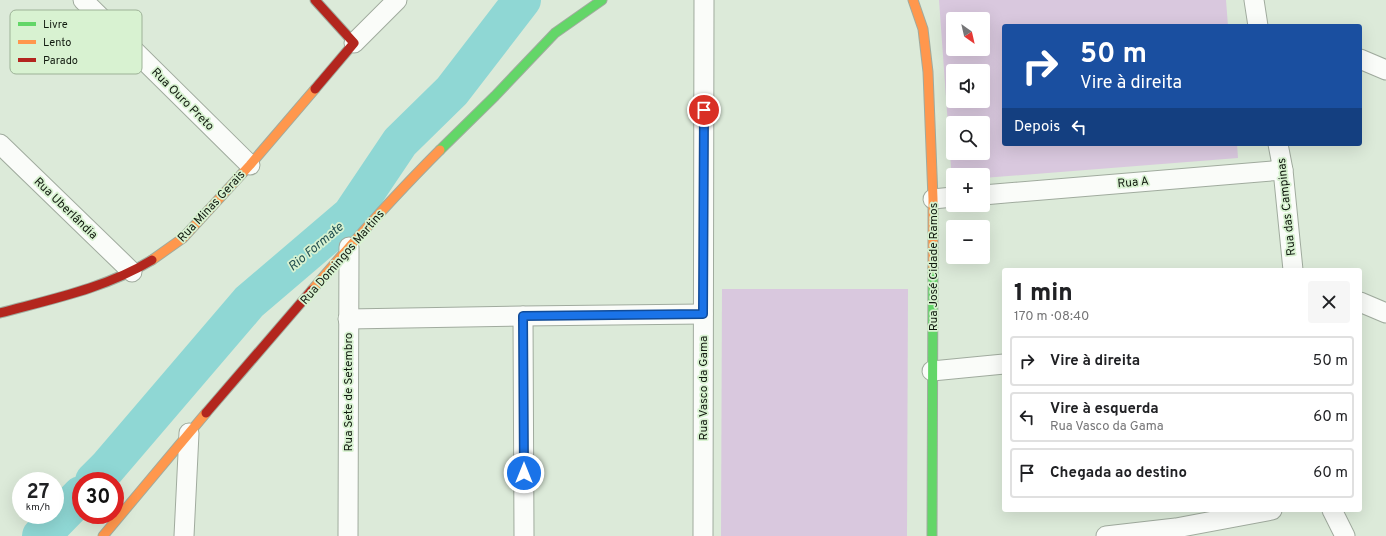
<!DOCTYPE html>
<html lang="pt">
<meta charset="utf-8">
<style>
body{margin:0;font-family:Overpass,sans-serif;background:#f6f6f6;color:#202124;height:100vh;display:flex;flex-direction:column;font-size:15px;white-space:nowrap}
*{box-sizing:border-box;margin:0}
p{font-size:13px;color:#757577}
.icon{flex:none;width:22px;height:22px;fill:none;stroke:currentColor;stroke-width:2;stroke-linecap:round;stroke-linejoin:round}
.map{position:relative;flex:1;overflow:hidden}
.side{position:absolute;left:1002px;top:268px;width:360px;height:244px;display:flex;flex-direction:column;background:#fff;border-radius:4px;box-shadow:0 4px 16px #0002}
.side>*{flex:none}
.banner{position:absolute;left:1002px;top:24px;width:360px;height:122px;border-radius:4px;box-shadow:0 4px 16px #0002;background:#1a4fa0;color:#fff;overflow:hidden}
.needle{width:26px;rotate:146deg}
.buttons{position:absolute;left:946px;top:12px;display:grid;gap:8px}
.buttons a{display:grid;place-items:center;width:44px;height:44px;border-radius:4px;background:#fff;box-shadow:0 4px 16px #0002;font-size:20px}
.speed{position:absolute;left:12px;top:472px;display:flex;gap:8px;font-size:20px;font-weight:700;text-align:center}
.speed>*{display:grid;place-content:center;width:52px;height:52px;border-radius:50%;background:#fff;box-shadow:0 4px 16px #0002;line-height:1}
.speed small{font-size:10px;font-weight:400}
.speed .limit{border:6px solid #d22;background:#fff;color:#111}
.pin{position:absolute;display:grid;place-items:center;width:34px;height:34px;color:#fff;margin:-17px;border:2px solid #fff;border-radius:50%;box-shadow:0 1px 4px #0007}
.me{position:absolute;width:44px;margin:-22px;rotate:0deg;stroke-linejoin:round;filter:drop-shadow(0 0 3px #0008)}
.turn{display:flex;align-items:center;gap:14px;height:84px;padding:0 12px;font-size:18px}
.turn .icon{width:52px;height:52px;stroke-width:2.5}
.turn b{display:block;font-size:28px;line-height:34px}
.then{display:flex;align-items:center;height:38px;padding:0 12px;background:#0003;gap:8px;font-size:15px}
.round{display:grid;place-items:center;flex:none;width:42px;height:42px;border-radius:4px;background:#f6f6f6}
.headline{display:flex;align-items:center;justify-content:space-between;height:68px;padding:0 12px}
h1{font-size:24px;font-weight:800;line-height:30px}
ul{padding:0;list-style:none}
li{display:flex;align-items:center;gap:12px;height:50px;margin:0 8px 6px;padding:0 4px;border:2px solid #e0e0e0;border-radius:4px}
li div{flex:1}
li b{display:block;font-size:15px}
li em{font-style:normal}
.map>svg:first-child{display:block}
</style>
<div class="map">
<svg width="1386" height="536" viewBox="0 0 1386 536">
<rect width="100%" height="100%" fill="#dcead9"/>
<g fill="#d9c8de" fill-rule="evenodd">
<path d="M 939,0 L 1226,0 L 1228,26 L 1004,26 L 1004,144 L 1237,144 L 1238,158 L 983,178 L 983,175 L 953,175 L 952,181 ZM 953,19 L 983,19 L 983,49 L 953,49 ZM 953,71 L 983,71 L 983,101 L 953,101 ZM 953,123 L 983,123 L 983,153 L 953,153 Z"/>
<path d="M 722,289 L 908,289 L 907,536 L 721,536 Z"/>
</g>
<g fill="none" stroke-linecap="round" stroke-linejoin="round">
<g stroke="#8fd7d4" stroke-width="38">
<path d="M 94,481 L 107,468 L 249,302 L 351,215 L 400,142 L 452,91 L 522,0"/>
<path d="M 41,536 L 81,495"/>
</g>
<g stroke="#a0ab9e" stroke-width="21">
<g id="street">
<path d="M 83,0 L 250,165"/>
<path d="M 1254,0 L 1258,26"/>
<path d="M 354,43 L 397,0"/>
<path d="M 1360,59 L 1386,70"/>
<path d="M 0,144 L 132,272"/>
<path d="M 1278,144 L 1283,170 L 1293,270"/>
<path d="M 983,195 L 1283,170"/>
<path d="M 933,199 L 953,197"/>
<path d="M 1360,302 L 1386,313"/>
<path d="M 523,316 L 524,536"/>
<path d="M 348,319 L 523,316 L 703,314"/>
<path d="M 932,371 L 1004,364"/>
<path d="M 1332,510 L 1345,536"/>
<path d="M 184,536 L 189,433"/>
<path d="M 348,536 L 349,247"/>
<path d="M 703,536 L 704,0"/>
<path d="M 1106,536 L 1176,528 L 1272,510"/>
</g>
</g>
<g stroke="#a0ab9e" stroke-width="11">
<g id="fast">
<path d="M 440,150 L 495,96 L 555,33 L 602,0"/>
<path d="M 932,536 L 933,268"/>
</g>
</g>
<g stroke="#a0ab9e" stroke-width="11">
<g id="slow">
<path d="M 913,0 L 923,29 L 928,72 L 933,199 L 933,268"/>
<path d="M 152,260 L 183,238 L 250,165 L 315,89"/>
<path d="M 312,290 C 353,242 395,195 440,150"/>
<path d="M 103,536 L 206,413"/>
</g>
</g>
<g stroke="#a0ab9e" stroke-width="11">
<g id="jam">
<path d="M 315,0 L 354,43 L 315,89"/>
<path d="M 0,313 C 52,299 106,288 152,260"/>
<path d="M 206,413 L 312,290"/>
</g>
</g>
<use href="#street" stroke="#fafcf9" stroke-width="19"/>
<use href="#fast" stroke="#63d668" stroke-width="9"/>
<use href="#slow" stroke="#ff974d" stroke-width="9"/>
<use href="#jam" stroke="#b3261e" stroke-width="9"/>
</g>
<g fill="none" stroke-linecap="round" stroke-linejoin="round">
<g stroke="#114b97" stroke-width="10">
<path id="route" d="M 524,473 L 523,316 L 703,314 L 704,110"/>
</g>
<use href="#route" stroke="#1a73e8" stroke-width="7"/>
</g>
<g text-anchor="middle" stroke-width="3.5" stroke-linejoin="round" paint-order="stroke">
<g font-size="12" fill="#121b10" stroke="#d8f2d1">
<text transform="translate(183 99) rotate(45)" y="4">Rua Ouro Preto</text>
<text transform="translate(1133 182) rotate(-5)" y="4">Rua A</text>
<text transform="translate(211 206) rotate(-47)" y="4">Rua Minas Gerais</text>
<text transform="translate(1286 207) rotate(-96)" y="4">Rua das Campinas</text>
<text transform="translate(66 208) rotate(44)" y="4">Rua Uberlândia</text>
<text transform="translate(342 257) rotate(-49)" y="4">Rua Domingos Martins</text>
<text transform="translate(933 267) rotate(-90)" y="4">Rua José Cidade Ramos</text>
<text transform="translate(703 388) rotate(-90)" y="4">Rua Vasco da Gama</text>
<text transform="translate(348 392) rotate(-90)" y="4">Rua Sete de Setembro</text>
</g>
<g font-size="13" font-style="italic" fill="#245152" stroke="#d8f2d1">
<text transform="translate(315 246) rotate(-40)" y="5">Rio Formate</text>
</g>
</g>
<rect x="10" y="10" width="132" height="64" rx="6" fill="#d8f2d1" stroke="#9db297" stroke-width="1"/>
<rect x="18" y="22" width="18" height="4" fill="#63d668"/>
<rect x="18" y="40" width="18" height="4" fill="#ff974d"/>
<rect x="18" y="58" width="18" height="4" fill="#b3261e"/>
<g font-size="11" fill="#121b10">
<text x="43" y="28">Livre</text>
<text x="43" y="46">Lento</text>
<text x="43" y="64">Parado</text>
</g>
</svg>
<div class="buttons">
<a><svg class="needle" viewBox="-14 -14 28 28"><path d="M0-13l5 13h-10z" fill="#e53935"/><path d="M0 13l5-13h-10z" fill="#757577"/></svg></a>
<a><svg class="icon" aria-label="sound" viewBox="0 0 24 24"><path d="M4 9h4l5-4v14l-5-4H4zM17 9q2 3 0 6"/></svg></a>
<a><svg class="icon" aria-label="search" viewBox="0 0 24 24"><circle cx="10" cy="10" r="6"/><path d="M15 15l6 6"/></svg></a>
<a>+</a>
<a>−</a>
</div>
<div class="speed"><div>27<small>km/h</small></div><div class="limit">30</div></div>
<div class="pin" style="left:704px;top:110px;background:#d93025"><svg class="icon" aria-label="arrive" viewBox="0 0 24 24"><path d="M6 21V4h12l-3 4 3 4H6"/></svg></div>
<svg class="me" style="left:524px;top:473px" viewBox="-20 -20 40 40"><circle r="17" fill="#1a73e8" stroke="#fff" stroke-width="3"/><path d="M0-11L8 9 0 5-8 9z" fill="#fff"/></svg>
<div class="banner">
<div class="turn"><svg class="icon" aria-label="right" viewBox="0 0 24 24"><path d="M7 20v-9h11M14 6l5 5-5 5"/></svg><div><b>50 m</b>Vire à direita</div></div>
<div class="then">Depois<svg class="icon" aria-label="left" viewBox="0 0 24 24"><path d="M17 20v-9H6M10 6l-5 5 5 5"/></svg></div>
</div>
<section class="side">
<div class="headline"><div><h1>1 min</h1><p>170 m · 08:40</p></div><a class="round"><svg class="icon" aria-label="close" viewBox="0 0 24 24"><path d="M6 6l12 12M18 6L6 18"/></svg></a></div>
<ul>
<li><svg class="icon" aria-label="right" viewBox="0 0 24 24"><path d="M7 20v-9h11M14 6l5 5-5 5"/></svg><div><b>Vire à direita</b></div><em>50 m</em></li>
<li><svg class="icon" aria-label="left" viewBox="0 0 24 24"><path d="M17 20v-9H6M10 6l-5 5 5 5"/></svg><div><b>Vire à esquerda</b><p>Rua Vasco da Gama</p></div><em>60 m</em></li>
<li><svg class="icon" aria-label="arrive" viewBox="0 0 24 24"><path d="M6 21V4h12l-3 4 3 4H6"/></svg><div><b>Chegada ao destino</b></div><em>60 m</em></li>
</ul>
</section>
</div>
